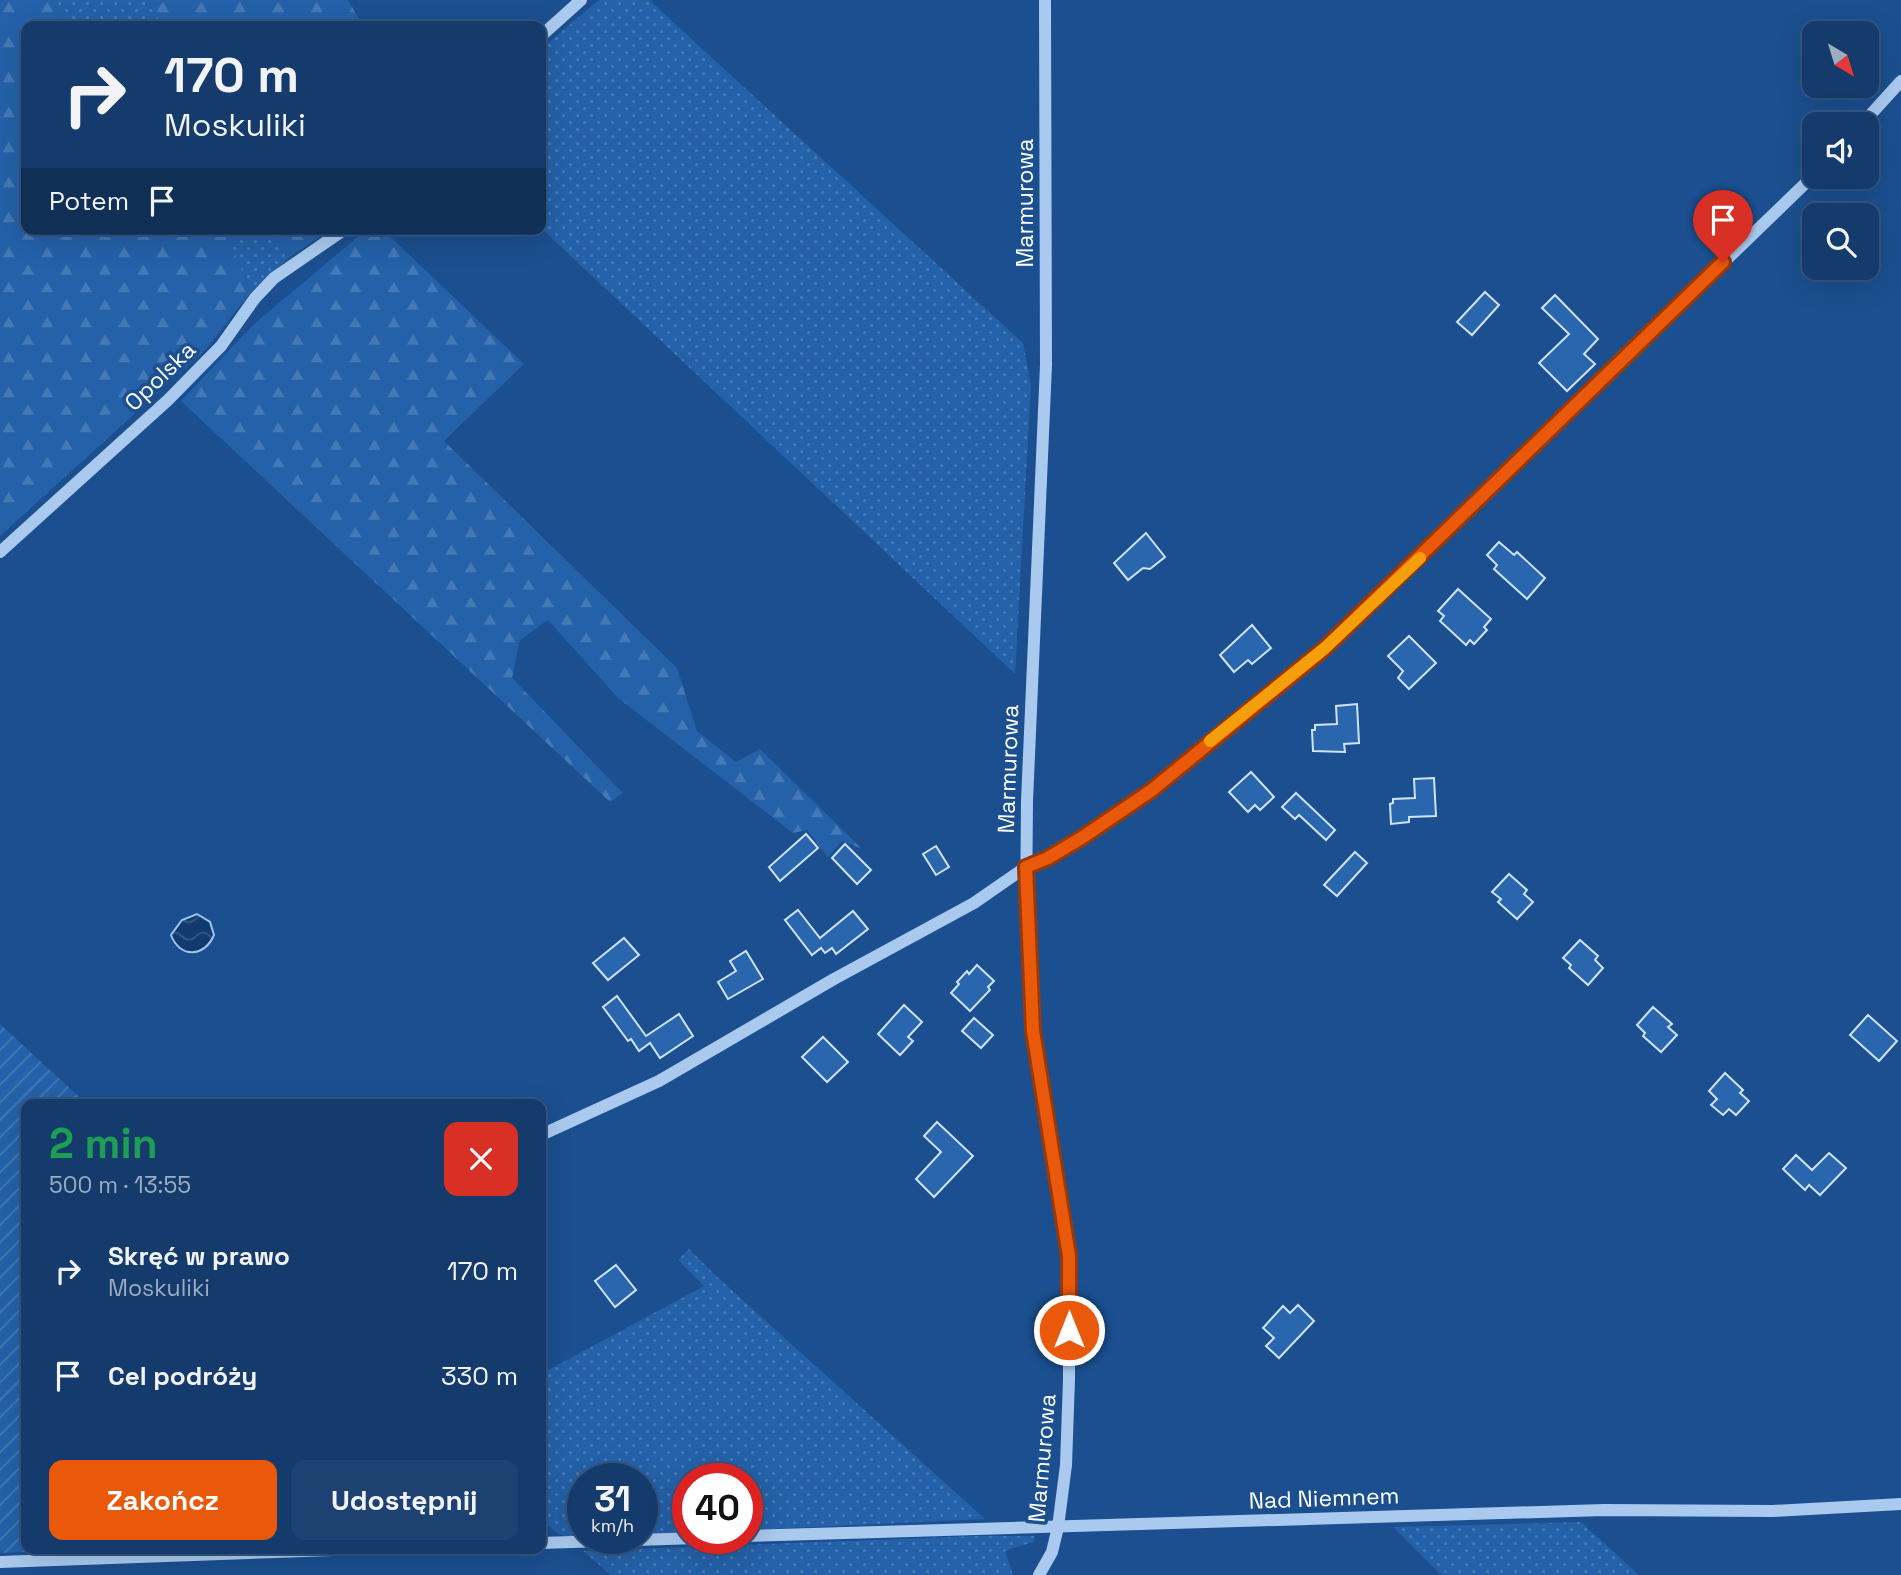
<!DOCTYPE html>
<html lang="pl">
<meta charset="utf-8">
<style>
body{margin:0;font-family:"Space Grotesk",sans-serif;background:#1d4271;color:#f1f3f6;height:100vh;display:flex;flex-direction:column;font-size:26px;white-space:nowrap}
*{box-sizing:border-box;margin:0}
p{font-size:23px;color:#9dadc1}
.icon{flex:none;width:38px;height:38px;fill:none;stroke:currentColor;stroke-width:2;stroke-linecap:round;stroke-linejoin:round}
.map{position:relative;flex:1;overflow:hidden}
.drawer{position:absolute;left:21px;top:1099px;width:525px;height:455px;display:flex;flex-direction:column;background:#143b6b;border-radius:14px;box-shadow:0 7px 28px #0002,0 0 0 2px #33557e}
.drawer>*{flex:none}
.banner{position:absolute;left:21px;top:21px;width:525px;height:214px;border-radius:14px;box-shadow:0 7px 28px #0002,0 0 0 2px #33557e;background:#143b6b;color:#f1f3f6;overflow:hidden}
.needle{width:46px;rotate:142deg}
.tools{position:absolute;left:1802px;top:21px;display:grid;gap:14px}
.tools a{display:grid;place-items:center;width:77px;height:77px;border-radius:14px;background:#143b6b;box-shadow:0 7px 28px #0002,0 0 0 2px #33557e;font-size:35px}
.speed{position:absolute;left:567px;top:1463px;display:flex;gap:14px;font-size:35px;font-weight:700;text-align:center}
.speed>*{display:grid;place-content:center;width:91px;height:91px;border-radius:50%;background:#143b6b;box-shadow:0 7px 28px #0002,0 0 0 2px #33557e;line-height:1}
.speed small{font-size:18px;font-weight:400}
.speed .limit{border:10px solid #d22;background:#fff;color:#111}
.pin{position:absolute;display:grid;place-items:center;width:60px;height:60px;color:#fff;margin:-72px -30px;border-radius:50% 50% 50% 0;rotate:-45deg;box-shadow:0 0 7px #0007}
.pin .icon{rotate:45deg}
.me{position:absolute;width:77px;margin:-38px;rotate:0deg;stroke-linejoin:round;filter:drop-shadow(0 0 5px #0008)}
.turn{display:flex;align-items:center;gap:24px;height:147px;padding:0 28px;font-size:32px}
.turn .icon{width:91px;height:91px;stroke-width:2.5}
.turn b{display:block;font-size:49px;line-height:60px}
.then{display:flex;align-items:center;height:66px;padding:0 28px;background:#0003;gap:14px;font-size:26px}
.round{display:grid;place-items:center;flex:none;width:74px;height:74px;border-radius:14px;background:#1d4271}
.head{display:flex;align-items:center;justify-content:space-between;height:119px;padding:0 28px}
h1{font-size:42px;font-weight:600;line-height:52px;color:#1e9e55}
.cta{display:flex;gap:14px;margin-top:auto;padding:14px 28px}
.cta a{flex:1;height:80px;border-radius:14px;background:#ea580c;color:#fff;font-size:28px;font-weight:600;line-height:80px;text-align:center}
.cta a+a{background:#1d4271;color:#f1f3f6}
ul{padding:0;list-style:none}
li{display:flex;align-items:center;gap:21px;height:105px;padding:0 28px}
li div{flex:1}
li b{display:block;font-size:26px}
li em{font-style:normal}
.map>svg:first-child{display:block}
</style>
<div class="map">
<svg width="1901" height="1575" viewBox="0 0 1901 1575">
<defs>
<pattern id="grass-dots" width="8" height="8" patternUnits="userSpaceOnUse" patternTransform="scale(1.75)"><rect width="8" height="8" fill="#2461a8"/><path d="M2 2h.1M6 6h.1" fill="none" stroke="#4579b5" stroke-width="1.8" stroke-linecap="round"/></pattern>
<pattern id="forest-firs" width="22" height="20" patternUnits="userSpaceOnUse" patternTransform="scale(1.75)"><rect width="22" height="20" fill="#2461a8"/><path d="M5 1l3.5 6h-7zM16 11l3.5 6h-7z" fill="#4579b5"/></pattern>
<pattern id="garden-furrows" width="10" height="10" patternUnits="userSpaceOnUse" patternTransform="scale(1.75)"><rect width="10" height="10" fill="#2461a8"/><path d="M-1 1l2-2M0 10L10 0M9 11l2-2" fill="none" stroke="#4579b5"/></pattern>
<pattern id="water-waves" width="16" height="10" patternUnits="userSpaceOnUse" patternTransform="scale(1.75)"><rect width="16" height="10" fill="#123a6d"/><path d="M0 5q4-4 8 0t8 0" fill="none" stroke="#365883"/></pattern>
</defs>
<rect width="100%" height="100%" fill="#1b4f8f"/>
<g fill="url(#grass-dots)">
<path d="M 52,0 L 148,0 L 162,26 L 68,26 Z"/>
<path d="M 599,0 L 649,0 L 1023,343 L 1031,386 L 1015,674 L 541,228 L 541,49 Z"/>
<path d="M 225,229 L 275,229 L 290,257 L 251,292 Z"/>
<path d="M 689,1249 L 716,1276 L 985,1519 L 747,1530 L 747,1479 L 688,1479 L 688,1532 L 642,1534 L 642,1479 L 583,1479 L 583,1537 C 560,1538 557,1534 541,1519 L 541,1374 L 704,1286 L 678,1260 Z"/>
<path d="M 1581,1522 L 1639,1575 L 1441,1575 L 1393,1527 Z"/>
<path d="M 977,1536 L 1035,1536 L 1033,1542 L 1005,1551 L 1013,1575 L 611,1575 L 583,1551 Z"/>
</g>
<g fill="url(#forest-firs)">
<path d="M 0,0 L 52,0 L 68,26 L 26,26 L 26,229 L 225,229 L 251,292 L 207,348 L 0,536 Z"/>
<path d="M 148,0 L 348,0 L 363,26 L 162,26 Z"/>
<path d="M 275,229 L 331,229 L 290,257 Z"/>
<path d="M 367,229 L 382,229 L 524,364 L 444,441 L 677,668 L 697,731 L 736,762 L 760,749 L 862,849 L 842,841 L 828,857 L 807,830 L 793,833 L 618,698 L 548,620 L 520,640 L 512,678 L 623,793 L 610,802 L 181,401 L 252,326 Z"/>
</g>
<path fill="url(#garden-furrows)" d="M 0,1024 L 87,1104 L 26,1104 L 26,1549 L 88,1549 L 0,1553 Z"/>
<path fill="url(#water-waves)" stroke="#9cc4f0" stroke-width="2" d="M 197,914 L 210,922 L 214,935 C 205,957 180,959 171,935 L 182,920 Z"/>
<g fill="#2a66ad" stroke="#cfe3fa" stroke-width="2">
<path d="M 1485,292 L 1499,305 L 1472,335 L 1457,322 Z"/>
<path d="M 1555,295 L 1598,339 L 1584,354 L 1595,364 L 1567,391 L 1539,363 L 1569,334 L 1542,308 Z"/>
<path d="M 1146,533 L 1165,557 L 1150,569 L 1143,568 L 1128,580 L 1114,563 Z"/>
<path d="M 1499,542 L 1514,555 L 1517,552 L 1545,578 L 1527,599 L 1494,569 L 1497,565 L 1487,555 Z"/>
<path d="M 1458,589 L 1491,619 L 1484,627 L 1487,630 L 1474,644 L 1470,640 L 1466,645 L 1440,621 L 1444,616 L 1438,611 Z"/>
<path d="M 1252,625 L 1271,648 L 1252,664 L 1248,660 L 1234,672 L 1220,655 Z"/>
<path d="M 1409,636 L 1436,663 L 1409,689 L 1398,678 L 1403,671 L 1388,656 Z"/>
<path d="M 1357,704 L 1359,743 L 1344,744 L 1345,752 L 1313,751 L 1312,730 L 1315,730 L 1315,725 L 1337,724 L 1336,706 Z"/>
<path d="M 1251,772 L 1274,797 L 1260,810 L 1255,805 L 1248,812 L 1229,792 Z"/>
<path d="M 1434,778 L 1436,816 L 1409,817 L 1409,822 L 1391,824 L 1390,804 L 1393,803 L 1393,799 L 1415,798 L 1414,779 Z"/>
<path d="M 1296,793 L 1335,830 L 1326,840 L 1299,815 L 1295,819 L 1282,807 Z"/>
<path d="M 806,834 L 818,848 L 780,881 L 769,867 Z"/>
<path d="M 845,844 L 871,870 L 857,884 L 832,858 Z"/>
<path d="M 936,846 L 949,867 L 936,875 L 923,854 Z"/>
<path d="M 1355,852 L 1367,863 L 1337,896 L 1324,885 Z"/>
<path d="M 1509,874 L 1527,890 L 1524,894 L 1533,902 L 1517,919 L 1498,902 L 1501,899 L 1492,892 Z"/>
<path d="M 798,910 L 820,938 L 853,911 L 868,929 L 836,954 L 832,948 L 825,953 L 821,948 L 812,955 L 785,920 Z"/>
<path d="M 624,938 L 639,955 L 608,980 L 593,963 Z"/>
<path d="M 1580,940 L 1598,956 L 1595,960 L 1603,968 L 1588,985 L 1569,968 L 1571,965 L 1563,958 Z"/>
<path d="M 746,951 L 763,979 L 728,999 L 718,982 L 736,971 L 730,961 Z"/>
<path d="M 977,965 L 994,981 L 988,987 L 990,990 L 970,1011 L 951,993 L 959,984 L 957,982 L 967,971 L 969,974 Z"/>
<path d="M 617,996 L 646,1036 L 679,1014 L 693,1036 L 660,1058 L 650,1043 L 639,1051 L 631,1039 L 628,1041 L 603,1007 Z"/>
<path d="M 904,1005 L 922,1022 L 908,1037 L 913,1041 L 900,1055 L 878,1034 Z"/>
<path d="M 1653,1007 L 1672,1024 L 1668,1027 L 1677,1035 L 1661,1052 L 1643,1036 L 1645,1033 L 1637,1025 Z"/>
<path d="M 1868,1015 L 1897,1041 L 1879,1061 L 1850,1035 Z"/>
<path d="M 974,1018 L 993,1035 L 981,1048 L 962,1031 Z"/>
<path d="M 823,1037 L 848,1062 L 827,1082 L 802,1057 Z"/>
<path d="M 1725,1073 L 1743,1090 L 1740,1093 L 1749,1101 L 1736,1115 L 1729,1109 L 1723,1115 L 1711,1105 L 1717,1099 L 1709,1091 Z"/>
<path d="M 937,1122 L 973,1156 L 934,1197 L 916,1179 L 941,1152 L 924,1136 Z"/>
<path d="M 1829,1153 L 1846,1168 L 1820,1195 L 1809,1185 L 1805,1190 L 1783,1169 L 1796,1155 L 1812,1170 Z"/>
<path d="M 616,1265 L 636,1290 L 615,1307 L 595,1281 Z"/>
<path d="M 1298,1305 L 1314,1321 L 1279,1358 L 1266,1346 L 1274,1338 L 1263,1328 L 1283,1306 L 1290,1313 Z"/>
</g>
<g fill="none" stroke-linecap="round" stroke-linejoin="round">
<g stroke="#a9c9ee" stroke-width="12">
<path d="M 541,36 L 581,0"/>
<path d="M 1862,124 L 1901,81"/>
<path d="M 0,552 L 168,400 L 221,346 L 255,298 L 274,278 L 345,229"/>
<path d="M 541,1135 L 659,1081 L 834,979 L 974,903 L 1026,867 L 1048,858 L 1083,837 L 1152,790 L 1325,648 L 1815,174"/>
<path d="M 747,1536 L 1604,1510 L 1773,1511 L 1901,1504"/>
<path d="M 541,1543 L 698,1538"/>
<path d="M 0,1562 L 361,1549"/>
<path d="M 1039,1575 L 1052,1552 L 1058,1527 L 1066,1465 L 1069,1379 L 1069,1256 L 1033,1031 L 1026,916 L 1027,801 L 1046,365 L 1045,0"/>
</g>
</g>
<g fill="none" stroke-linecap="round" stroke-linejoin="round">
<g stroke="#983908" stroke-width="18">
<path id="route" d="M 1069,1330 L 1069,1256 L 1033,1031 L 1026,867 L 1048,858 L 1083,837 L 1152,790 L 1325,648 L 1723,262"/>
</g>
<use href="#route" stroke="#ea580c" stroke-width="12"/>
<path stroke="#f59e0b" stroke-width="12" d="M 1210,741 L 1325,648 L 1420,558"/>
</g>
<g text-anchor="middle" stroke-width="7" stroke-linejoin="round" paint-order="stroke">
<g font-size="23" fill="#fff" stroke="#1b4f8f">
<text transform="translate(1025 203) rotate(-90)" y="8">Marmurowa</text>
<text transform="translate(160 376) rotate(-44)" y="8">Opolska</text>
<text transform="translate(1008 769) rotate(-88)" y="8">Marmurowa</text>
<text transform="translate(1042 1458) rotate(-85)" y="8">Marmurowa</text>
<text transform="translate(1324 1498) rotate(-2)" y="8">Nad Niemnem</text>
</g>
</g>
</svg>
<div class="tools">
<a><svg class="needle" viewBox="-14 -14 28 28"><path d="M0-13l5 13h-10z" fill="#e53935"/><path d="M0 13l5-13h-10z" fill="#9dadc1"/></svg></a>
<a><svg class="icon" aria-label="sound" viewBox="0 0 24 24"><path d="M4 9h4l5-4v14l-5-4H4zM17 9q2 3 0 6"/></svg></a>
<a><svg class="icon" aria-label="search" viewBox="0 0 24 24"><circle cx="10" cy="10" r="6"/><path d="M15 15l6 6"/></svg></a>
</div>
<div class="speed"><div>31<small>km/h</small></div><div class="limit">40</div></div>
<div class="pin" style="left:1723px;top:262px;background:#d93025"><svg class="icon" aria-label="arrive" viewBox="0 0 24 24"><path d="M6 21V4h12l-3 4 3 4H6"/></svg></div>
<svg class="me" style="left:1069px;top:1330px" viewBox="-20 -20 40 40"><circle r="17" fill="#ea580c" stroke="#fff" stroke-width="3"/><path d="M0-11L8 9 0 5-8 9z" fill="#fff"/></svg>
<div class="banner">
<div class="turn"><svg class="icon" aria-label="right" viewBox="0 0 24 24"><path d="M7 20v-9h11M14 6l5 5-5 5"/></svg><div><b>170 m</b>Moskuliki</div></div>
<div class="then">Potem<svg class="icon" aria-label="arrive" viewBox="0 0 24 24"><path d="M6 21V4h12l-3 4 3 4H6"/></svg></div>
</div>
<section class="drawer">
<div class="head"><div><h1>2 min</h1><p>500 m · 13:55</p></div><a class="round" style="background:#d93025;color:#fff"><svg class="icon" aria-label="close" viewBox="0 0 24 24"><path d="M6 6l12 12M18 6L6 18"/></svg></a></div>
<ul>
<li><svg class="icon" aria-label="right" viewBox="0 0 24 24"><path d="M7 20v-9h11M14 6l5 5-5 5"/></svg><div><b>Skręć w prawo</b><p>Moskuliki</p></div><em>170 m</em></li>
<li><svg class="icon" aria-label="arrive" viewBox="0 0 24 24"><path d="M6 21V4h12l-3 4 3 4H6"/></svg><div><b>Cel podróży</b></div><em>330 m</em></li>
</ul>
<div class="cta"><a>Zakończ</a><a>Udostępnij</a></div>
</section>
</div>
